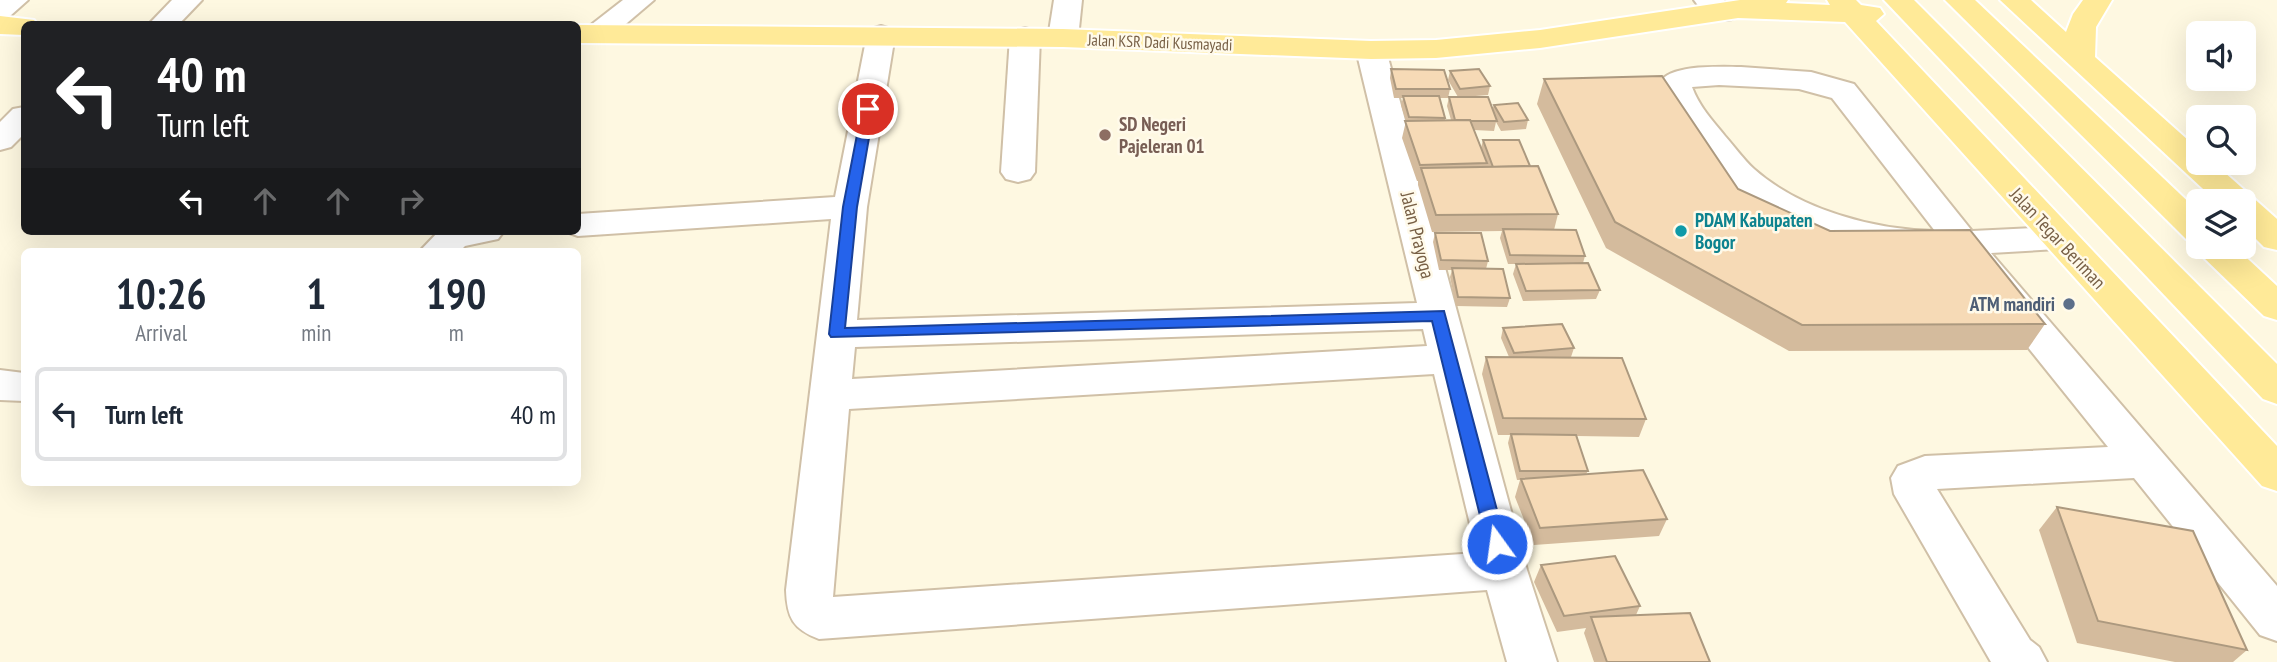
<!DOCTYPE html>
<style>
body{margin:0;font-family:"PT Sans Narrow",sans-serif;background:#f6f6f7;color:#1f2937;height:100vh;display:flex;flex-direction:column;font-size:26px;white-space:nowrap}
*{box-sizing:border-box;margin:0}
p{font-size:23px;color:#747a83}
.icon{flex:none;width:38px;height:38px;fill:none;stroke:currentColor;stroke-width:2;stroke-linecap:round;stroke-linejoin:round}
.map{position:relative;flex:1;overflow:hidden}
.drawer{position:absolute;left:21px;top:248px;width:560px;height:238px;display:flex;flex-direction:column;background:#fff;border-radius:10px;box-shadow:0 7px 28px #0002}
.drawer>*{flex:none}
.banner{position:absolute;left:21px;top:21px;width:560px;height:214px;border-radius:10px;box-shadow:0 7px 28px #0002;background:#202124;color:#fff;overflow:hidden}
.fabs{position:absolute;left:2186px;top:21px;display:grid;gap:14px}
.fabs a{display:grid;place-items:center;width:70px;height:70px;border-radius:10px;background:#fff;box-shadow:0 7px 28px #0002;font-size:35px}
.pin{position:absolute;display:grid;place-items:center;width:60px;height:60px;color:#fff;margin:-30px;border:4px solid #fff;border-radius:50%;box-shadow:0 2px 7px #0007}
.me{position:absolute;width:77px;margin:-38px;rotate:346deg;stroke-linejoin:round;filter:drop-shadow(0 0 5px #0008)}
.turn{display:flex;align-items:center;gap:24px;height:147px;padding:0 21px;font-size:32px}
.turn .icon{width:91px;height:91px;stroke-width:2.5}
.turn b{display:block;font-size:49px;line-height:60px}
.lanes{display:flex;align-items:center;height:66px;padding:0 21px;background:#0003;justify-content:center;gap:35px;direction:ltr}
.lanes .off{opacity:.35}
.eta{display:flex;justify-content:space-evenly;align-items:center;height:119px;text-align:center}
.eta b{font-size:42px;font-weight:700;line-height:49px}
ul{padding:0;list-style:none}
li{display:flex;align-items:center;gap:21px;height:94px;margin:0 14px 10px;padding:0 7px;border:4px solid #e0e1e3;border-radius:10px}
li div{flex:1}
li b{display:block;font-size:26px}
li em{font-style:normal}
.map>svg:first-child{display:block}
</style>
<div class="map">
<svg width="2277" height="662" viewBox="0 0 2277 662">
<rect width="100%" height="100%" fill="#fef8e1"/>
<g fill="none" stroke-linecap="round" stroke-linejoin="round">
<g stroke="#d0c0a7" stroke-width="4">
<g id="minor">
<path d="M 0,0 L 28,0 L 10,16 L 0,18 Z"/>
<path d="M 172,0 L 202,0 L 179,24 L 149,24 Z"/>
<path d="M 623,0 L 654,0 L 607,40 L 597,43 L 587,40 L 583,34 L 587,28 Z"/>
<path d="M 1054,0 L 1082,0 L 1078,38 L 1073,44 L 1063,47 L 1053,44 L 1048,38 Z"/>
<path d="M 1694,0 L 1724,0 L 1736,13 L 1732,19 C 1714,23 1704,14 1694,0 Z"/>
<path d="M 881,26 L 891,29 L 895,35 L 867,207 L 857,320 L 1417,303 L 1356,50 L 1361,44 L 1371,41 L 1381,44 L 1386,50 L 1527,570 L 1557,662 L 1507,662 L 1487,590 L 819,639 C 793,629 787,618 786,590 L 831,219 L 578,236 L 564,231 L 578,231 L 578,214 L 835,197 L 867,35 L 871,29 ZM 1423,329 L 1427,346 L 852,379 L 855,347 ZM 1434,374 L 1477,553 L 833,597 L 849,409 Z"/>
<path d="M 1025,28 L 1035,31 L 1040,37 L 1035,172 L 1030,179 L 1018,182 L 1006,179 L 1001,172 L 1010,37 L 1015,31 Z"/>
<path d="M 1741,67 L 1811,72 L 1854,84 L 1972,231 L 2057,227 L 2070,230 L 2075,238 L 2070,246 L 2057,249 L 1991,253 L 2277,586 L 2277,641 L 2260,635 L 2134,478 L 1937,489 L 2030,640 L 2039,647 L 2047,662 L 1991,662 L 1894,494 L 1891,478 L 1898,466 L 1925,456 L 2108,447 L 1953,254 C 1880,253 1795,237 1737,189 C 1722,177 1711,160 1699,145 C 1683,126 1666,106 1660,82 C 1672,64 1720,67 1741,67 ZM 1719,85 L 1799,89 L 1832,98 L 1935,231 C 1874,230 1800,210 1754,169 C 1743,159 1735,147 1725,136 C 1712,120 1699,106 1692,87 Z"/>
<path d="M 24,107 L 24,134 L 11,147 L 0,150 L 0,122 L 13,109 Z"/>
<path d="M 439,231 L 504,231 L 498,239 L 465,246 L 459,252 L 419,252 Z"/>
<path d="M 0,370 L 24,373 L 24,401 L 0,400 Z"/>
</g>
</g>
<g stroke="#fff" stroke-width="4">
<g id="major">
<path d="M 1740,0 L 1788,0 L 1786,3 L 1830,5 L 1827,0 L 1856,0 L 1861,5 L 1880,8 L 1884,14 L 1876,21 L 2277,446 L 2277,491 L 2262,486 L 1845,22 L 1738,18 L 1540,48 L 1436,58 L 1371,59 L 1063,47 L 578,43 L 578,25 L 1063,29 L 1371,41 L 1436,40 L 1540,30 Z"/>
<path d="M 1884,0 L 1914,0 L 2277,364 L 2277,404 L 2263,399 Z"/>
<path d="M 1945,0 L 1975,0 L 2198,211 L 2198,242 L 2186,239 Z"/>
<path d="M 2000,0 L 2031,0 L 2066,32 L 2073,14 L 2083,0 L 2112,0 L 2096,27 L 2095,57 L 2198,149 L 2198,163 L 2214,163 L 2277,219 L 2277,250 L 2264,247 L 2244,227 L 2244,201 L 2216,201 Z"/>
<path d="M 0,16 L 34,20 L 37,24 L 24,24 L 24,35 L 0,34 Z"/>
<path d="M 2198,244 L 2198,247 L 2235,247 L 2277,286 L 2277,320 L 2264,316 L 2201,255 L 2196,247 Z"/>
</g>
</g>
<use href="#minor" fill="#fff" fill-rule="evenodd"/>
<use href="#major" fill="#ffea98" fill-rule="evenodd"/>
</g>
<g fill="#d4bb9d">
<path d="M 1391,69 L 1450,89 L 1448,98 L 1440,98 L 1445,118 L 1445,120 L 1451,120 L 1447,106 L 1449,97 L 1458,97 L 1448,80 L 1450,71 L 1490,86 L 1488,95 L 1463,97 L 1492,110 L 1494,105 L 1528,120 L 1526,129 L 1501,131 L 1496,122 L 1494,131 L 1474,130 L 1481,148 L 1483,140 L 1530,166 L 1558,214 L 1554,230 L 1585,256 L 1583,263 L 1600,290 L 1596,299 L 1523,301 L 1513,274 L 1516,264 L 1521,264 L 1508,264 L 1500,238 L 1502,231 L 1432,232 L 1418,185 L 1418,181 L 1417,181 L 1402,138 L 1406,121 L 1401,105 L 1403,98 L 1394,98 L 1390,78 Z"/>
<path d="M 1544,79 L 1738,189 L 1830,231 L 2045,324 L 2027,350 L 1789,351 L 1606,248 L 1537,104 Z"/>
<path d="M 1435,233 L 1488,261 L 1486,269 L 1510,298 L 1507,307 L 1456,306 L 1450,277 L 1452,270 L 1439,270 L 1433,242 Z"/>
<path d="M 1503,328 L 1574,348 L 1571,357 L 1646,419 L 1639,437 L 1577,436 L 1588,471 L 1586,474 L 1667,519 L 1659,536 L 1534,545 L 1515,497 L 1520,480 L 1517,480 L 1508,443 L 1510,435 L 1498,435 L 1482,374 L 1486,357 L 1509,357 L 1501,338 Z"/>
<path d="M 2057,507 L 2247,650 L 2233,662 L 2175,662 L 2077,643 L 2039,530 Z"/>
<path d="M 1541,565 L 1640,606 L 1636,615 L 1710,662 L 1594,662 L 1584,633 L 1586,628 L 1557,632 L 1534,582 Z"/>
</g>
<g fill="#f6dab6" stroke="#ac997f" stroke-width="2">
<path d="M 1391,69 L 1444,70 L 1450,89 L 1396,89 Z"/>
<path d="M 1479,69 L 1490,86 L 1460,89 L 1450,71 Z"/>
<path d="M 1662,76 L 1738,189 L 1830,231 L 1970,230 L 2045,324 L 1802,325 L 1615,222 L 1544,79 Z"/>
<path d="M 1403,96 L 1439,96 L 1445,118 L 1409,117 Z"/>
<path d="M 1449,97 L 1488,97 L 1497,121 L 1471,121 L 1470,120 L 1455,120 Z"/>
<path d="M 1518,103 L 1528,120 L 1504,122 L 1494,105 Z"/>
<path d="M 1470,120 L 1487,163 L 1420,165 L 1405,121 Z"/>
<path d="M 1483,140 L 1519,140 L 1530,166 L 1493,167 Z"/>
<path d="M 1538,166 L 1558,214 L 1436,215 L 1421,168 Z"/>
<path d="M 1503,229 L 1576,230 L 1585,256 L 1510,255 Z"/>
<path d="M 1435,233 L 1481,233 L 1488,261 L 1441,260 Z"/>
<path d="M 1588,263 L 1600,290 L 1526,291 L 1516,264 Z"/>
<path d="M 1452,268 L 1503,269 L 1510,298 L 1458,297 Z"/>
<path d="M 1562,324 L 1574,348 L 1514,353 L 1503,328 Z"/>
<path d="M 1486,357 L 1622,358 L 1646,419 L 1503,418 Z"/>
<path d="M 1511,434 L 1576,435 L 1588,471 L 1520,471 Z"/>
<path d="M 1643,470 L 1667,519 L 1540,528 L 1521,479 Z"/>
<path d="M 2057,507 L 2193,531 L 2247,650 L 2098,621 Z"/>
<path d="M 1615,556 L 1640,606 L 1564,616 L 1541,565 Z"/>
<path d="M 1690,613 L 1710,662 L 1607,662 L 1591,617 Z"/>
</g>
<path fill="#2563eb" stroke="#184099" stroke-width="2" d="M 868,105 L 874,109 L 857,207 L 845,328 L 1444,311 L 1506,544 L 1503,549 L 1497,551 L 1490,549 L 1487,544 L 1432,321 L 831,337 L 829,334 L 843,207 L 862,109 Z"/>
<circle fill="#8d6e63" stroke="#fffaea" stroke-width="2.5" cx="1105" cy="135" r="7"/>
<circle fill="#0f9aa8" stroke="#fffaea" stroke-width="2.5" cx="1681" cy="231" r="7"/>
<circle fill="#5c6f8a" stroke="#fffaea" stroke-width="2.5" cx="2069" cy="304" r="7"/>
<g text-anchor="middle" stroke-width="5" stroke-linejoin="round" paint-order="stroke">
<g font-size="16" fill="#786046" stroke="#fffaea">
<text transform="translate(1160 42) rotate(2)" y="6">Jalan KSR Dadi Kusmayadi</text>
</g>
<g font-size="19" font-weight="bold" fill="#785e54" stroke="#fffaea" text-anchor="start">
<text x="1119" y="131">SD Negeri<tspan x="1119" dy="22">Pajeleran 01</tspan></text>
</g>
<g font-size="19" font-weight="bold" fill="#0d838f" stroke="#fffaea" text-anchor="start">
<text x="1695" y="227">PDAM Kabupaten<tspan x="1695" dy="22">Bogor</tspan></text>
</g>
<g font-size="19" fill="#786046" stroke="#fffaea">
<text transform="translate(1418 235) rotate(76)" y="7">Jalan Prayoga</text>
<text transform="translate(2058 238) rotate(47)" y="7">Jalan Tegar Beriman</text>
</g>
<g font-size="19" font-weight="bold" fill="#4e5e75" stroke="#fffaea" text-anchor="end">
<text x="2055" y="311">ATM mandiri</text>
</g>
</g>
</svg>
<div class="fabs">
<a><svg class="icon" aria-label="sound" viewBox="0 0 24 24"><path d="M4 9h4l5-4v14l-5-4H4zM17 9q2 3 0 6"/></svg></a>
<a><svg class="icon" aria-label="search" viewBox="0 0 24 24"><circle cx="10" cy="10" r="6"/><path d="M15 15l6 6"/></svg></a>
<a><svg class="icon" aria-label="layers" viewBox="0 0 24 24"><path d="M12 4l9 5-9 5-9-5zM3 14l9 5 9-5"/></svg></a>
</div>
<div class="pin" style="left:868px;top:109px;background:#d93025"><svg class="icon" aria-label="arrive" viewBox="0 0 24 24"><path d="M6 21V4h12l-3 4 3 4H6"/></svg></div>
<svg class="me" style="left:1497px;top:544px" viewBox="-20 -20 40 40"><circle r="17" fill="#2563eb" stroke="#fff" stroke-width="3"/><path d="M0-11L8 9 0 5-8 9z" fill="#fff"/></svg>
<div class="banner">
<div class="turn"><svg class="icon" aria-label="left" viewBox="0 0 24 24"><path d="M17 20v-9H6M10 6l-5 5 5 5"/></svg><div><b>40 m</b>Turn left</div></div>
<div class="lanes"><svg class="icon" aria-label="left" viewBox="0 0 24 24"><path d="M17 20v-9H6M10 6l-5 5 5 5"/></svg><svg class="icon off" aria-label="ahead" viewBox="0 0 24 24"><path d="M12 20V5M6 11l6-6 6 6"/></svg><svg class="icon off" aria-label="ahead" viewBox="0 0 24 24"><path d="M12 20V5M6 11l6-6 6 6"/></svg><svg class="icon off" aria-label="right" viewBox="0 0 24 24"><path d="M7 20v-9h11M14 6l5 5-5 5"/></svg></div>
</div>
<section class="drawer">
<div class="eta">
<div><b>10:26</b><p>Arrival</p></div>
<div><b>1</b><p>min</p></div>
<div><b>190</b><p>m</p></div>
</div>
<ul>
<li><svg class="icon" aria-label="left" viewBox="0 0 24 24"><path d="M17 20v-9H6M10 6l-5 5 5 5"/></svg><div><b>Turn left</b></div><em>40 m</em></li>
</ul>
</section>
</div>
